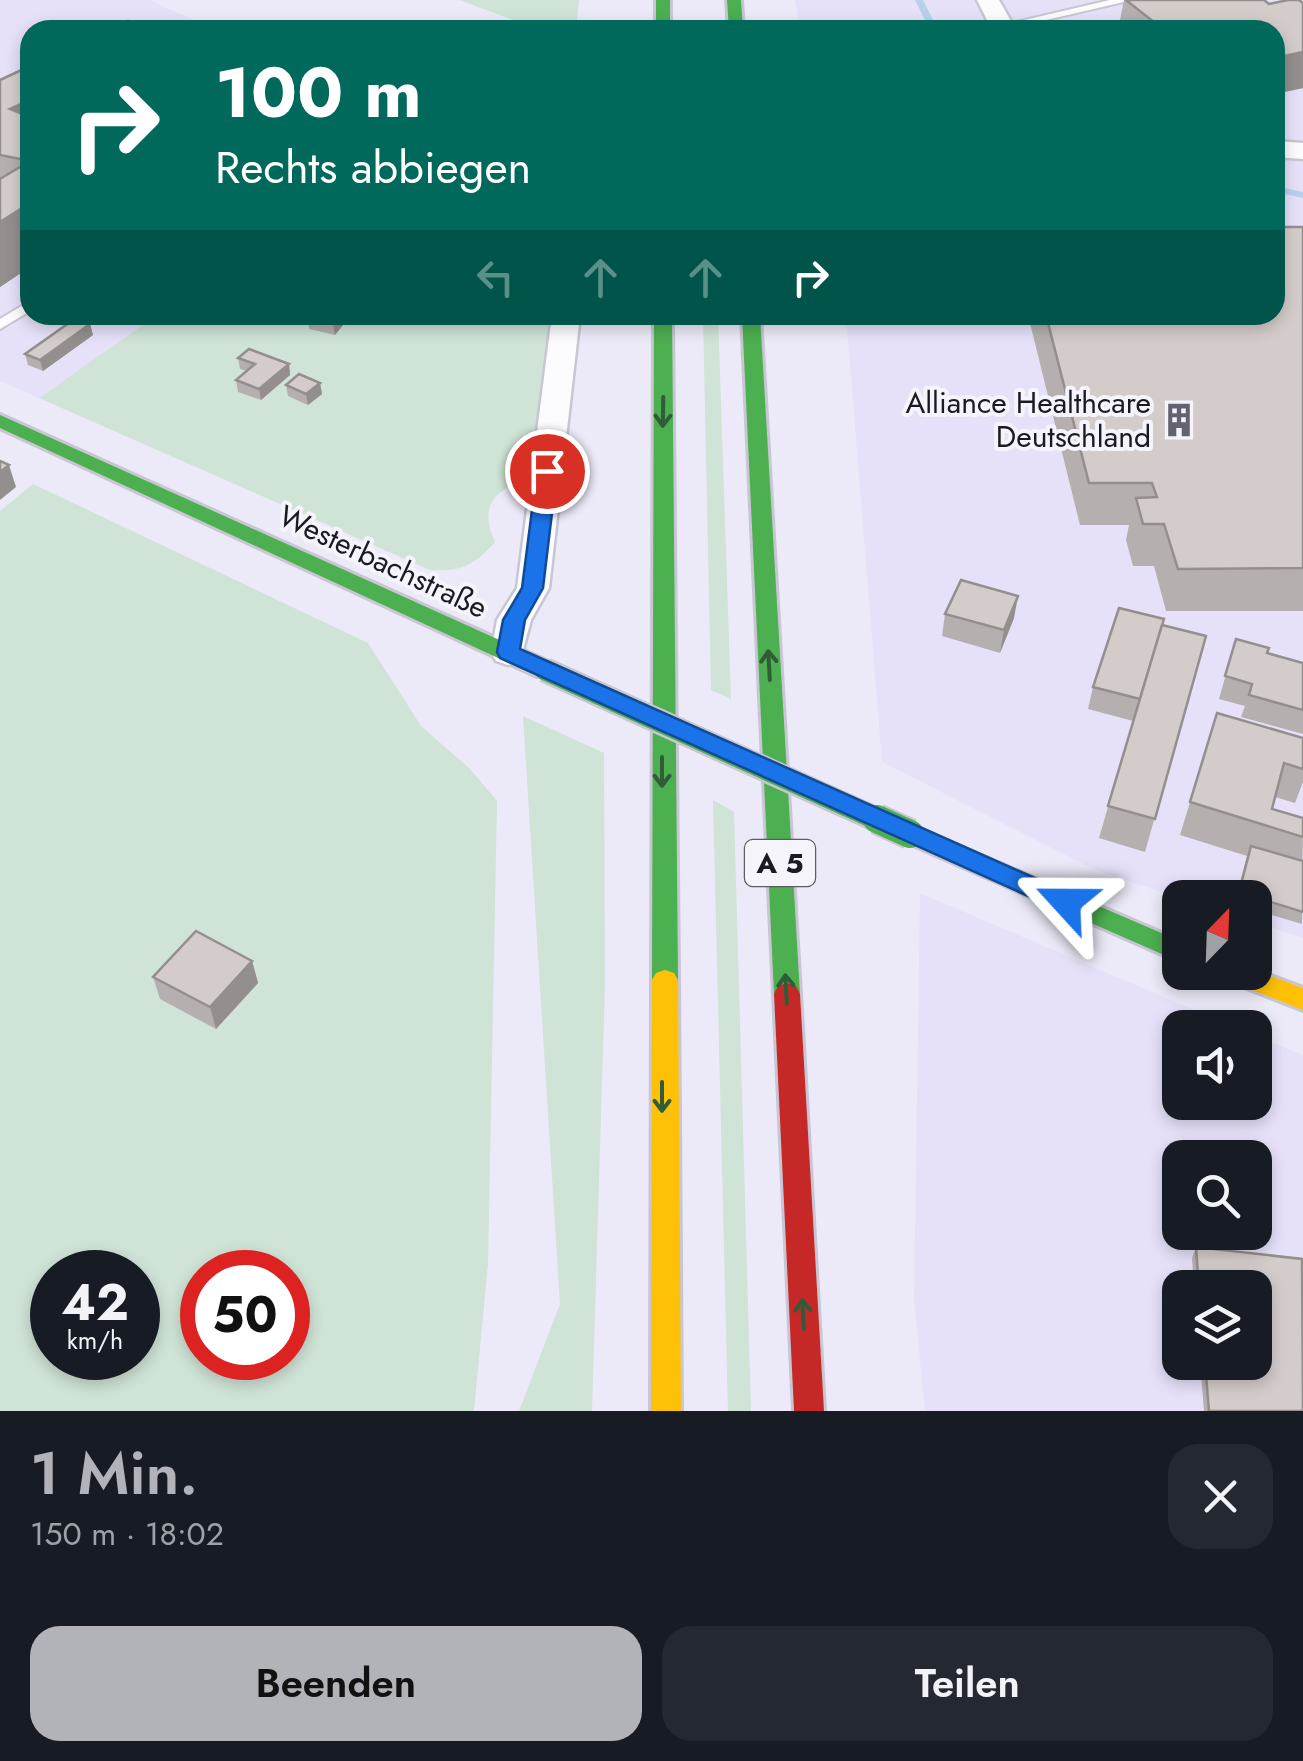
<!DOCTYPE html>
<html lang="de">
<meta charset="utf-8">
<style>
body{margin:0;font-family:Jost,sans-serif;background:#242831;color:#f1f3f6;height:100vh;display:flex;flex-direction:column;font-size:38px;white-space:nowrap}
*{box-sizing:border-box;margin:0}
p{font-size:32px;color:#9ea1a6}
.icon{flex:none;width:55px;height:55px;fill:none;stroke:currentColor;stroke-width:2;stroke-linecap:round;stroke-linejoin:round}
.map{position:relative;height:1411px;overflow:hidden}
.side{display:flex;flex-direction:column;background:#171b24;flex:1}
.side>*{flex:none}
.banner{position:absolute;left:20px;top:20px;width:1265px;height:305px;border-radius:30px;box-shadow:0 5px 15px #0003;background:#00695c;color:#fff;overflow:hidden}
.needle{width:65px;rotate:23deg}
.fabs{position:absolute;left:1162px;top:880px;display:grid;gap:20px}
.fabs a{display:grid;place-items:center;width:110px;height:110px;border-radius:20px;background:#171b24;box-shadow:0 5px 15px #0003;font-size:50px}
.speed{position:absolute;left:30px;top:1250px;display:flex;gap:20px;font-size:50px;font-weight:700;text-align:center}
.speed>*{display:grid;place-content:center;width:130px;height:130px;border-radius:50%;background:#171b24;box-shadow:0 5px 15px #0003;line-height:1}
.speed small{font-size:25px;font-weight:400}
.speed .limit{border:15px solid #d22;background:#fff;color:#111}
.pin{position:absolute;display:grid;place-items:center;width:85px;height:85px;color:#fff;margin:-42px;border:5px solid #fff;border-radius:50%;box-shadow:0 2px 10px #0007}
.me{position:absolute;width:110px;margin:-55px;rotate:294deg;stroke-linejoin:round;filter:drop-shadow(0 0 8px #0008)}
.turn{display:flex;align-items:center;gap:35px;height:210px;padding:0 30px;font-size:45px}
.turn .icon{width:130px;height:130px;stroke-width:2.5}
.turn b{display:block;font-size:70px;line-height:85px}
.lanes{display:flex;align-items:center;height:95px;padding:0 30px;background:#0003;justify-content:center;gap:50px;direction:ltr}
.lanes .off{opacity:.35}
.round{display:grid;place-items:center;flex:none;width:105px;height:105px;border-radius:30px;background:#242831}
.overview{display:flex;align-items:center;justify-content:space-between;height:170px;padding:0 30px}
h1{font-size:60px;font-weight:600;line-height:75px;color:#b2b2b9}
.cta{display:flex;gap:20px;margin-top:auto;padding:20px 30px}
.cta a{flex:1;height:115px;border-radius:30px;background:#b2b2b9;color:#111;font-size:40px;font-weight:600;line-height:115px;text-align:center}
.cta a+a{background:#242831;color:#f1f3f6}
.map>svg:first-child{display:block}
</style>
<div class="map">
<svg width="1303" height="1411" viewBox="0 0 1303 1411">
<rect width="100%" height="100%" fill="#eceaf8"/>
<g fill="#e6e1f9" fill-rule="evenodd">
<path d="M 0,0 L 150,0 L 215,30 L 30,30 L 30,315 L 157,315 L 39,398 L 0,381 Z"/>
<path d="M 795,0 L 1303,0 L 1303,938 L 1255,922 L 1255,898 L 1180,898 L 1095,870 L 882,762 L 846,315 L 1275,315 L 1275,30 L 800,30 Z"/>
<path d="M 920,893 L 1234,1027 L 1180,1028 L 1180,1102 L 1255,1102 L 1255,1036 L 1303,1055 L 1303,1411 L 925,1411 L 914,1299 ZM 1180,1158 L 1255,1158 L 1255,1232 L 1180,1232 ZM 1180,1288 L 1255,1288 L 1255,1362 L 1180,1362 Z"/>
</g>
<g fill="#cfe3d6" fill-rule="evenodd">
<path d="M 459,0 L 579,0 L 576,30 L 517,30 L 524,24 Z"/>
<path d="M 157,315 L 558,315 L 539,472 C 503,489 475,497 495,542 C 475,565 461,572 430,570 L 39,398 Z"/>
<path d="M 703,315 L 718,315 L 731,699 L 711,690 Z"/>
<path d="M 33,484 L 368,643 L 421,726 L 470,769 L 497,801 L 488,1264 L 474,1411 L 0,1411 L 0,511 ZM 52,1272 L 138,1272 L 138,1358 L 52,1358 ZM 202,1272 L 288,1272 L 288,1358 L 202,1358 Z"/>
<path d="M 523,716 L 604,753 L 605,984 L 592,1411 L 519,1411 L 560,1304 Z"/>
<path d="M 713,800 L 734,812 L 751,1411 L 728,1411 Z"/>
</g>
<g fill="none" stroke-linecap="round" stroke-linejoin="round">
<g fill="#b9d0ed" fill-rule="evenodd">
<path d="M 915,0 L 923,0 L 938,30 L 930,30 Z"/>
<path d="M 1275,186 L 1303,192 L 1303,198 L 1275,192 Z"/>
</g>
<g stroke="#c8c6d2" stroke-width="4">
<g id="lane">
<path d="M 1110,0 L 1132,0 L 1003,30 L 995,27 Z"/>
<path d="M 30,301 L 30,311 L 0,329 L 0,319 Z"/>
</g>
</g>
<g stroke="#c8c6d2" stroke-width="5">
<g id="street">
<path d="M 977,0 L 999,0 L 1016,30 L 992,30 Z"/>
<path d="M 1275,141 L 1303,143 L 1303,159 L 1275,157 Z"/>
<path d="M 552,315 L 580,315 L 549,588 L 531,620 L 520,661 L 508,665 L 496,661 L 491,653 L 497,620 L 517,588 Z"/>
</g>
</g>
<g stroke="#c8c6d2" stroke-width="6">
<g id="fast">
<rect x="656" y="0" width="14" height="30"/>
<path d="M 727,0 L 741,0 L 743,30 L 729,30 Z"/>
<path d="M 654,315 L 672,315 L 678,980 L 674,987 L 665,990 L 656,987 L 652,980 Z"/>
<path d="M 742,315 L 760,315 L 800,994 L 796,1002 L 787,1005 L 778,1002 L 774,994 Z"/>
<path d="M 0,415 L 553,664 L 556,670 L 553,676 L 537,676 L 0,428 Z"/>
<path d="M 910,825 L 1180,941 L 1180,962 L 902,840 L 898,834 L 902,828 Z"/>
</g>
</g>
<g stroke="#c8c6d2" stroke-width="6">
<g id="slow">
<path d="M 665,970 L 674,973 L 678,980 L 681,1411 L 651,1411 L 652,980 L 656,973 Z"/>
<path d="M 1255,970 L 1303,988 L 1303,1010 L 1224,979 L 1220,972 L 1255,972 Z"/>
</g>
</g>
<g stroke="#c8c6d2" stroke-width="6">
<path id="jam" d="M 787,983 L 796,986 L 800,994 L 824,1411 L 794,1411 L 774,994 L 778,986 Z"/>
</g>
<use href="#lane" fill="#fcfcfe" fill-rule="evenodd"/>
<use href="#street" fill="#fcfcfe" fill-rule="evenodd"/>
<use href="#fast" fill="#4caf50" fill-rule="evenodd"/>
<use href="#slow" fill="#ffc107" fill-rule="evenodd"/>
<use href="#jam" fill="#c62828" fill-rule="evenodd"/>
<g stroke="#c8c6d2" stroke-width="26" stroke-linecap="butt">
<path id="fast-bridge-far1" d="M 545,670 L 882,822"/>
</g>
<g stroke="#c8c6d2" stroke-width="32" stroke-linecap="butt">
<path id="fast-bridge" d="M 877,819 L 910,834"/>
</g>
<use href="#fast-bridge-far1" stroke="#4caf50" stroke-width="21"/>
<use href="#fast-bridge" stroke="#4caf50" stroke-width="28"/>
</g>
<g fill="#b5afaf">
<path d="M 1124,0 L 1264,0 L 1269,4 L 1303,3 L 1303,88 L 1275,94 L 1275,30 L 1118,30 Z"/>
<path d="M 30,66 L 30,267 L 0,287 L 0,80 Z"/>
<path d="M 1303,227 L 1303,611 L 1166,611 L 1154,566 L 1133,566 L 1126,540 L 1129,525 L 1080,525 L 1028,315 L 1275,315 Z"/>
<path d="M 310,315 L 378,315 L 368,324 L 346,317 L 347,320 L 335,335 L 309,329 L 308,318 Z"/>
<path d="M 90,324 L 93,335 L 43,371 L 28,365 L 25,354 Z"/>
<path d="M 238,358 L 289,364 L 290,375 L 261,400 L 238,392 L 236,380 L 247,371 L 240,369 Z"/>
<path d="M 320,383 L 322,394 L 308,405 L 288,396 L 286,385 Z"/>
<path d="M 945,614 L 1014,618 L 1000,653 L 942,636 Z"/>
<path d="M 1162,625 L 1206,636 L 1145,852 L 1099,838 L 1133,721 L 1088,709 L 1093,687 Z"/>
<path d="M 1236,639 L 1267,653 L 1303,663 L 1303,734 L 1241,717 L 1245,706 L 1219,699 Z"/>
<path d="M 1217,713 L 1303,738 L 1303,782 L 1295,803 L 1275,797 L 1272,809 L 1303,818 L 1302,924 L 1255,910 L 1255,898 L 1236,898 L 1247,856 L 1180,835 Z"/>
<path d="M 252,961 L 258,983 L 216,1029 L 160,999 L 153,977 Z"/>
<path d="M 1196,1247 L 1302,1259 L 1303,1411 L 1204,1411 L 1200,1362 L 1255,1362 L 1255,1288 L 1194,1288 L 1192,1258 Z"/>
</g>
<g fill="#948f8e">
<path d="M 1303,52 L 1303,88 L 1275,94 L 1275,58 Z"/>
<path d="M 30,100 L 30,160 L 10,109 Z"/>
<path d="M 30,203 L 30,267 L 0,287 L 0,222 Z"/>
<path d="M 340,315 L 346,315 L 347,320 L 335,335 L 333,324 Z"/>
<path d="M 367,315 L 378,315 L 368,324 Z"/>
<path d="M 90,324 L 93,335 L 43,371 L 40,360 Z"/>
<path d="M 289,364 L 290,375 L 261,400 L 259,389 Z"/>
<path d="M 320,383 L 322,394 L 308,405 L 306,394 Z"/>
<path d="M 9,465 L 16,487 L 0,500 L 0,472 Z"/>
<path d="M 1018,596 L 1014,618 L 1000,653 L 1004,630 Z"/>
<path d="M 252,961 L 258,983 L 216,1029 L 210,1007 Z"/>
</g>
<g fill="#d3cccb" stroke="#948f8e" stroke-width="2.5">
<path d="M 1126,0 L 1264,0 L 1269,4 L 1288,0 L 1299,0 L 1303,3 L 1303,52 L 1275,58 L 1275,30 L 1141,30 L 1159,26 Z"/>
<path d="M 128,21 L 147,30 L 108,30 Z"/>
<path d="M 30,66 L 30,100 L 10,109 L 30,117 L 30,161 L 0,155 L 0,80 Z"/>
<path d="M 30,161 L 30,203 L 0,222 L 0,179 Z"/>
<path d="M 1275,227 L 1303,227 L 1303,568 L 1178,569 L 1164,524 L 1143,524 L 1136,498 L 1157,497 L 1152,483 L 1089,483 L 1046,315 L 1275,315 Z"/>
<path d="M 310,315 L 340,315 L 333,324 L 308,318 Z"/>
<path d="M 76,318 L 90,324 L 40,360 L 25,354 Z"/>
<path d="M 249,349 L 289,364 L 259,389 L 236,380 L 255,364 L 238,358 Z"/>
<path d="M 299,374 L 320,383 L 306,394 L 286,385 Z"/>
<path d="M 0,461 L 9,465 L 0,472 Z"/>
<path d="M 961,580 L 1018,596 L 1004,630 L 945,614 Z"/>
<path d="M 1119,608 L 1164,619 L 1140,699 L 1093,687 Z"/>
<path d="M 1162,625 L 1206,636 L 1155,819 L 1108,806 Z"/>
<path d="M 1236,639 L 1269,648 L 1267,653 L 1303,663 L 1303,710 L 1249,695 L 1252,684 L 1225,676 Z"/>
<path d="M 1217,713 L 1303,738 L 1303,769 L 1284,763 L 1272,809 L 1303,818 L 1303,837 L 1190,802 Z"/>
<path d="M 1251,846 L 1303,861 L 1303,912 L 1239,892 Z"/>
<path d="M 196,931 L 252,961 L 210,1007 L 153,977 Z"/>
<path d="M 1196,1247 L 1302,1259 L 1303,1411 L 1209,1411 L 1205,1362 L 1255,1362 L 1255,1288 L 1199,1288 Z"/>
</g>
<defs><path id="oneway-shaft" d="M-6 0H5M1.5-3L5.5 0L1.5 3" fill="none" stroke-width="1.6" stroke-linecap="round" stroke-linejoin="round" transform="scale(2.5)"/></defs>
<g stroke="#315c38">
<use href="#oneway-shaft" transform="translate(663 412) rotate(91)"/>
<use href="#oneway-shaft" transform="translate(769 665) rotate(-93)"/>
<use href="#oneway-shaft" transform="translate(662 772) rotate(90)"/>
<use href="#oneway-shaft" transform="translate(786 989) rotate(-93)"/>
<use href="#oneway-shaft" transform="translate(662 1097) rotate(90)"/>
<use href="#oneway-shaft" transform="translate(803 1314) rotate(-93)"/>
</g>
<path fill="#1a73e8" stroke="#114b97" stroke-width="2.5" d="M 547,465 L 557,471 L 543,588 L 525,620 L 520,649 L 1075,896 L 1078,902 L 1075,909 L 1057,909 L 500,658 L 497,652 L 503,620 L 522,588 L 537,471 Z"/>
<defs>
<g id="building-bare" transform="scale(2.7)"><path d="M-4-6H4V6H1V3H-1V6H-4ZM-2.5-4.3h1.7v1.8h-1.7ZM.8-4.3h1.7v1.8H.8ZM-2.5-1h1.7V.8h-1.7ZM.8-1h1.7V.8H.8Z" fill="#64626e" stroke="#f5f4fb" stroke-width="2.5" paint-order="stroke"/></g>
</defs>
<g fill-rule="evenodd">
<use href="#building-bare" x="1179" y="420"/>
</g>
<g text-anchor="middle" stroke-width="8" stroke-linejoin="round" paint-order="stroke">
<rect fill="#f5f4fb" stroke="#5c5b64" stroke-width="2.5" x="745" y="840" width="70" height="46" rx="8"/>
<g font-size="28" font-weight="bold" fill="#1b1924">
<text x="780" y="873">A 5</text>
</g>
<g font-size="30" fill="#1b1924" stroke="#f5f4fb" text-anchor="end">
<text x="1151" y="413">Alliance Healthcare<tspan x="1151" dy="34">Deutschland</tspan></text>
</g>
<g font-size="30" fill="#1b1924" stroke="#f5f4fb">
<text transform="translate(383 562) rotate(25)" y="10">Westerbachstraße</text>
</g>
</g>
</svg>
<div class="fabs">
<a><svg class="needle" viewBox="-14 -14 28 28"><path d="M0-13l5 13h-10z" fill="#e53935"/><path d="M0 13l5-13h-10z" fill="#9ea1a6"/></svg></a>
<a><svg class="icon" aria-label="sound" viewBox="0 0 24 24"><path d="M4 9h4l5-4v14l-5-4H4zM17 9q2 3 0 6"/></svg></a>
<a><svg class="icon" aria-label="search" viewBox="0 0 24 24"><circle cx="10" cy="10" r="6"/><path d="M15 15l6 6"/></svg></a>
<a><svg class="icon" aria-label="layers" viewBox="0 0 24 24"><path d="M12 4l9 5-9 5-9-5zM3 14l9 5 9-5"/></svg></a>
</div>
<div class="speed"><div>42<small>km/h</small></div><div class="limit">50</div></div>
<div class="pin" style="left:547px;top:471px;background:#d93025"><svg class="icon" aria-label="arrive" viewBox="0 0 24 24"><path d="M6 21V4h12l-3 4 3 4H6"/></svg></div>
<svg class="me" style="left:1066px;top:902px" viewBox="-20 -20 40 40"><path d="M0-17L14 15 0 8-14 15z" fill="#1a73e8" stroke="#fff" stroke-width="4"/></svg>
<div class="banner">
<div class="turn"><svg class="icon" aria-label="right" viewBox="0 0 24 24"><path d="M7 20v-9h11M14 6l5 5-5 5"/></svg><div><b>100 m</b>Rechts abbiegen</div></div>
<div class="lanes"><svg class="icon off" aria-label="left" viewBox="0 0 24 24"><path d="M17 20v-9H6M10 6l-5 5 5 5"/></svg><svg class="icon off" aria-label="ahead" viewBox="0 0 24 24"><path d="M12 20V5M6 11l6-6 6 6"/></svg><svg class="icon off" aria-label="ahead" viewBox="0 0 24 24"><path d="M12 20V5M6 11l6-6 6 6"/></svg><svg class="icon" aria-label="right" viewBox="0 0 24 24"><path d="M7 20v-9h11M14 6l5 5-5 5"/></svg></div>
</div>
</div>
<section class="side">
<div class="overview"><div><h1>1 Min.</h1><p>150 m · 18:02</p></div><a class="round"><svg class="icon" aria-label="close" viewBox="0 0 24 24"><path d="M6 6l12 12M18 6L6 18"/></svg></a></div>
<div class="cta"><a>Beenden</a><a>Teilen</a></div>
</section>
